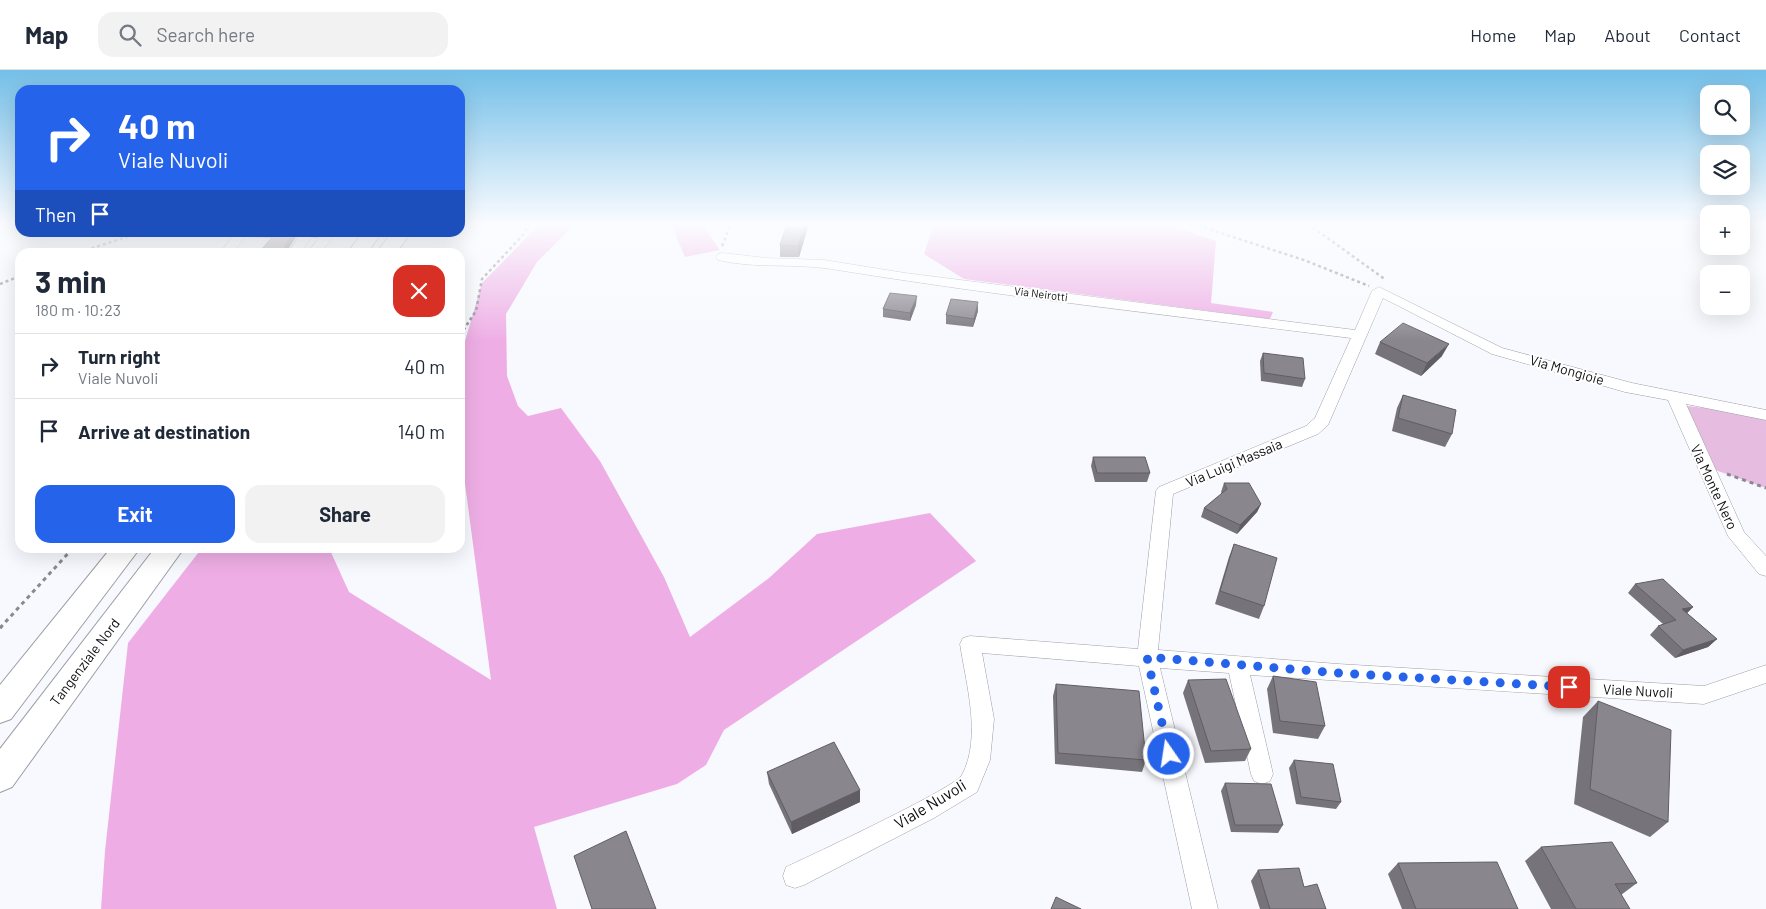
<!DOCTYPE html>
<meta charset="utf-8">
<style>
body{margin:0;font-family:Barlow,sans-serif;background:#f2f2f3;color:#1f2937;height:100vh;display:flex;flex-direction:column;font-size:19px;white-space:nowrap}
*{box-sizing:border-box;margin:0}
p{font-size:16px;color:#747a83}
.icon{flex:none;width:28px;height:28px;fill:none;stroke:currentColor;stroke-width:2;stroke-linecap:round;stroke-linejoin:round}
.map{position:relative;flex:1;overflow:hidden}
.side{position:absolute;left:15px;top:178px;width:450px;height:305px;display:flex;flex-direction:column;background:#fff;border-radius:15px;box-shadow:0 5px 20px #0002}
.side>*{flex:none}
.hud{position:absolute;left:15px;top:15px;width:450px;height:152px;border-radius:15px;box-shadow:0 5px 20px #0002;background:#2563eb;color:#fff;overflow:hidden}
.fabs{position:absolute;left:1700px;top:15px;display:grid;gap:10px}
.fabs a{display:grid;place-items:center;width:50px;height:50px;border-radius:10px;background:#fff;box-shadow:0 5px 20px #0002;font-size:25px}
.pin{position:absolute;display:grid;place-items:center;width:42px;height:42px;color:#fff;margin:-21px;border-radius:10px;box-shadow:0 2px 8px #0006}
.me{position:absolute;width:55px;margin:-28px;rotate:347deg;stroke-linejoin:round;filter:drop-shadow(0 0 4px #0008)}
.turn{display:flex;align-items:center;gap:18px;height:105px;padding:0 20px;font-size:22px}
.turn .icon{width:65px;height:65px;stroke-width:2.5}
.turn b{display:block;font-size:35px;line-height:42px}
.then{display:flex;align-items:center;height:48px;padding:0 20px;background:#0003;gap:10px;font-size:19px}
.round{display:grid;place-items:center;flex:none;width:52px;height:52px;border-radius:15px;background:#f2f2f3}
.headline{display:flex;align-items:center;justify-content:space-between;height:85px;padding:0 20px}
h1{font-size:30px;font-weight:700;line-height:38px}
.cta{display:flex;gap:10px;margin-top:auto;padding:10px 20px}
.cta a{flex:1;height:58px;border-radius:15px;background:#2563eb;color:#fff;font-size:20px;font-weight:700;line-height:58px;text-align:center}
.cta a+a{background:#f2f2f3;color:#1f2937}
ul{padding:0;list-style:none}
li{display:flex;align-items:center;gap:15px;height:65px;padding:0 20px;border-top:1px solid #e0e1e3}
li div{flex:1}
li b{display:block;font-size:19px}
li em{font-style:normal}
header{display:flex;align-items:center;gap:30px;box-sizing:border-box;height:70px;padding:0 25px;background:#fff;border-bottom:1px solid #e0e1e3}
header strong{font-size:24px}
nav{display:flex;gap:28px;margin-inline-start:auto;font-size:18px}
.search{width:350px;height:45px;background:#f2f2f3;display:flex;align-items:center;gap:12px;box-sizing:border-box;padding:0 18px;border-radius:15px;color:#747a83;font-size:19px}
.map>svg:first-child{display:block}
</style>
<header>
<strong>Map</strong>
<div class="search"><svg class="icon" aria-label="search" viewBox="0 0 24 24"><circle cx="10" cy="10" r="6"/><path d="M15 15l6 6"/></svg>Search here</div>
<nav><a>Home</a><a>Map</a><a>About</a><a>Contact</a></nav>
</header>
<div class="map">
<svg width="1766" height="839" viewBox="0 0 1766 839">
<rect width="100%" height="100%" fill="#f7f9fe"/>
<path fill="#e6bce0" d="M 1687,336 L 1766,345 L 1766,418 L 1704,396 Z"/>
<g fill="#eeaee5">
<path d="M 540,154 L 575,154 L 537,192 L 506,244 L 507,306 L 518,336 L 528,346 L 561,338 L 600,391 L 664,507 L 690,567 L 769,508 L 817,464 L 930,443 L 976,491 L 724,660 L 706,695 L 677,714 L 534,757 L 557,839 L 101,839 L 105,781 L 128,573 L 202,478 L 329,478 L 349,522 L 491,610 L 460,376 L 460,288 L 482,213 Z"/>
<path d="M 671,154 L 702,154 L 720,180 L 685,187 Z"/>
<path d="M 934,154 L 1165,154 L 1216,171 L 1211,233 L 1273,242 L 1270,249 L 964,209 L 924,184 Z"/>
</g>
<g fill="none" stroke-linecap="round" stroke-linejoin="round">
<g stroke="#9b9ea5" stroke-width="1">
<g id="minor">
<path d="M 236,162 L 249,162 L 233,182 L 221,182 Z"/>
<path d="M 302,162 L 315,162 L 301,182 L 289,182 Z"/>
<path d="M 324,162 L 337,162 L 321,182 L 308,182 Z"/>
<path d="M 723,183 L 766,188 L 824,190 L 905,203 L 1355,260 L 1372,221 L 1379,217 L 1502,278 L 1632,313 L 1766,340 L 1766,350 L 1686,334 L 1744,462 L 1766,486 L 1766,506 L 1759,504 L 1728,466 L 1668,330 L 1625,322 L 1492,284 L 1383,228 L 1328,355 L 1318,364 L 1173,424 L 1158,580 L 1338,594 L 1704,616 L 1766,595 L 1766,613 L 1704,634 L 1250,605 L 1273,704 L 1270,711 L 1262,714 L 1254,711 L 1251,704 L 1229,603 L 1160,598 L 1218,839 L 1192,839 L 1139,596 L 982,583 L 994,649 L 990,690 L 977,722 L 934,748 L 804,815 L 795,818 L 786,815 L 783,806 L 786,797 C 810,786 955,718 962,705 C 982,667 966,614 960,574 L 963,568 L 970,566 L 1138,579 L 1156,421 L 1159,417 L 1306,356 L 1315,348 L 1351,268 C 1177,246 1003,227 831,199 C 794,193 755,199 718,190 L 716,187 L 718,184 Z"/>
</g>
</g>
<g stroke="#9b9ea5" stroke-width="2">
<g id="highway">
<path d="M 363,162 L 382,162 L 368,182 L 348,182 Z"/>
<path d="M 392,162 L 411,162 L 397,182 L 377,182 Z"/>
<path d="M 111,478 L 140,478 L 11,649 L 0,653 L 0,615 Z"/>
<path d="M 155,478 L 184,478 L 12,717 L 0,722 L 0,679 Z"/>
</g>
</g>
<g stroke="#898a8e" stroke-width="2.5" stroke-dasharray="3 3" stroke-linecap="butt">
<path d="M 1193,154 L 1304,190 L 1369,216"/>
<path d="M 1308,154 L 1386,210"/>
<path d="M 722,176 L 731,154"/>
<path d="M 80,182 L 142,162"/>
<path d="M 0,214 L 20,206"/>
<path d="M 460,265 L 476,241 L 482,209 L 522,166 L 530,154"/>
</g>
<g stroke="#898a8e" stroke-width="3" stroke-dasharray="4 4" stroke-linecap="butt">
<path d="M 1727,404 L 1766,418"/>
<path d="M 0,558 L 73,478"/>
</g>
<path stroke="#898a8e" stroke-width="4" stroke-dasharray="5 5" stroke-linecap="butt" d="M 0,558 L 1,556"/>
<use href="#minor" fill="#fff" fill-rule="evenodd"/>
<use href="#highway" fill="#fff" fill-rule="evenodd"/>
</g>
<g fill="#76737a">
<path d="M 809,154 L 799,187 L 780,187 L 780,175 Z"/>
<path d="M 299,162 L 287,181 L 288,182 L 261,182 L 260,181 L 272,168 L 247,167 L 245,163 Z"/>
<path d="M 311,162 L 321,162 L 317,168 L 313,168 Z"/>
<path d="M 916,235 L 910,251 L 883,247 L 883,239 Z"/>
<path d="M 978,241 L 973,257 L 946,254 L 946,245 Z"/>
<path d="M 1380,272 L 1442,286 L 1421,306 L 1375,284 Z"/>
<path d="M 1263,283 L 1305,309 L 1302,317 L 1261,311 L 1260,291 Z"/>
<path d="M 1403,325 L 1452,364 L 1445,377 L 1392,361 L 1397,338 Z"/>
<path d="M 1093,387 L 1150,403 L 1147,412 L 1095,412 L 1091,396 Z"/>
<path d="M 1224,413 L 1261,434 L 1257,442 L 1237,464 L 1201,447 L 1204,438 L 1222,424 L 1221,422 Z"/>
<path d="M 1234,474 L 1264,536 L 1259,549 L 1215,534 L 1229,487 Z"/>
<path d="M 1635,514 L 1693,537 L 1687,543 L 1717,569 L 1708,577 L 1675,588 L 1650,565 L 1658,556 L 1663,554 L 1628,523 Z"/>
<path d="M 1273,606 L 1325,656 L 1318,669 L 1273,663 L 1267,619 Z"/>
<path d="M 1188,610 L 1251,679 L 1245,691 L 1205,693 L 1183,623 Z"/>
<path d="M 1056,614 L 1146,690 L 1142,702 L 1055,694 L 1053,626 Z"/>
<path d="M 1598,631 L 1668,752 L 1650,767 L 1574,734 L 1583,647 Z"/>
<path d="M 1294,690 L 1341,732 L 1336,739 L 1296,734 L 1289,698 Z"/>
<path d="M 767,702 L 860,720 L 860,732 L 792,764 L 769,714 Z"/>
<path d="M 1225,713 L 1283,755 L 1278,763 L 1231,762 L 1221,721 Z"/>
<path d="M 1541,777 L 1637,813 L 1621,825 L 1630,839 L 1551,839 L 1525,791 Z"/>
<path d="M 1398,793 L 1518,839 L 1402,839 L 1388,804 Z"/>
<path d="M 1258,800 L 1304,817 L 1326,839 L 1260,839 L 1251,811 Z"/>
</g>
<g fill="#605e63">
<path d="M 805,154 L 809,154 L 799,187 L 798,176 Z"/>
<path d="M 294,162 L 299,162 L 287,181 L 285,176 Z"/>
<path d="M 315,162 L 321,162 L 317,168 Z"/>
<path d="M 917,226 L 916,235 L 910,251 L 910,243 Z"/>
<path d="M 978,232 L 978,241 L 973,257 L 974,249 Z"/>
<path d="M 1449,274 L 1442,286 L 1421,306 L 1427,293 Z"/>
<path d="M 1261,434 L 1257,442 L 1237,464 L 1240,455 Z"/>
<path d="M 1693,537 L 1685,545 L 1682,539 Z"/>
<path d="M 1717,569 L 1708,577 L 1675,588 L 1683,580 Z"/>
<path d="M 860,720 L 860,732 L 792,764 L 791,752 Z"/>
</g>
<g fill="#89868e" stroke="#605e63">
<path d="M 787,154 L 805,154 L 798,176 L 780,175 Z"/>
<path d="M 294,162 L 285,176 L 286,179 L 285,181 L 260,181 L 276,163 L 245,163 Z"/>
<path d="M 890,223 L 917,226 L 910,243 L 883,239 Z"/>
<path d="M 951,229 L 978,232 L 974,249 L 946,245 Z"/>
<path d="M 1403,253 L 1449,274 L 1427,293 L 1380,272 Z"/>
<path d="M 1263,283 L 1303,288 L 1305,309 L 1264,303 Z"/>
<path d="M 1403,325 L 1456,340 L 1452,364 L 1398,348 Z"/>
<path d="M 1093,387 L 1145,387 L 1150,403 L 1097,403 Z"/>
<path d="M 1224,413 L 1249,413 L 1261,434 L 1240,455 L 1204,438 L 1227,419 Z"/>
<path d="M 1234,474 L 1277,488 L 1264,536 L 1220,521 Z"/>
<path d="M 1663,509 L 1693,537 L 1682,539 L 1717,569 L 1683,580 L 1658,556 L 1676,550 L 1635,514 Z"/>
<path d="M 1273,606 L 1316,612 L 1325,656 L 1280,651 Z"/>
<path d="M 1226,609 L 1251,679 L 1211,681 L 1188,610 Z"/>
<path d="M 1056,614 L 1139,621 L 1146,690 L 1058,683 Z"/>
<path d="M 1598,631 L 1671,660 L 1668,752 L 1590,719 Z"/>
<path d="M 834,672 L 860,720 L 791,752 L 767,702 Z"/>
<path d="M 1294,690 L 1333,694 L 1341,732 L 1301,727 Z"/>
<path d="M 1225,713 L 1271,714 L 1283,755 L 1235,755 Z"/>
<path d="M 626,761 L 656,839 L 592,839 L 574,786 Z"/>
<path d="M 1612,772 L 1637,813 L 1615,814 L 1630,839 L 1576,839 L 1541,777 Z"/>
<path d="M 1497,792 L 1518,839 L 1416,839 L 1398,793 Z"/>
<path d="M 1299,798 L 1304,817 L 1317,814 L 1326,839 L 1270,839 L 1258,800 Z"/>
<path d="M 1056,827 L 1081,839 L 1051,839 Z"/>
</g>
<linearGradient id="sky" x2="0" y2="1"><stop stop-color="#74bfe8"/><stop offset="0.57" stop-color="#fbfcff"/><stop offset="1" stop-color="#fbfcff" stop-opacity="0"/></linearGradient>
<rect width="1766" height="271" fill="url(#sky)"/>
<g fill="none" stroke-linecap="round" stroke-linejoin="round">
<path stroke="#2563eb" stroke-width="9" stroke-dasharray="0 16.2" d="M 1169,684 L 1147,587 L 1338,603 L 1569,617"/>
</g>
<g text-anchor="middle" stroke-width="4" stroke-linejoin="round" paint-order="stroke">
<g font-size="11" fill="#0b0b0e" stroke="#fff">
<text transform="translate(1041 224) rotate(7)" y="4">Via Neirotti</text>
</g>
<g font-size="14" fill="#0b0b0e" stroke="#fff">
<text transform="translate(1567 300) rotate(16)" y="5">Via Mongioie</text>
<text transform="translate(1234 393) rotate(-23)" y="5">Via Luigi Massaia</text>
<text transform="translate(1714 417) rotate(65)" y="5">Via Monte Nero</text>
<text transform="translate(85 592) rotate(-53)" y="5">Tangenziale Nord</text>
<text transform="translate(1638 621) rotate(3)" y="5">Viale Nuvoli</text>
</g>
<g font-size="16" fill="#0b0b0e" stroke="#fff">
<text transform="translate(930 734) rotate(-31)" y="6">Viale Nuvoli</text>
</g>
</g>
</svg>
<div class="fabs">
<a><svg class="icon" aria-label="search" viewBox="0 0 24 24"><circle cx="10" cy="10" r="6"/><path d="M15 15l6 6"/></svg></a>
<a><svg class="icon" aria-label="layers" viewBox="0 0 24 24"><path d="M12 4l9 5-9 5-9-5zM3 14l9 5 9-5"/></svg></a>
<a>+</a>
<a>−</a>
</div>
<div class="pin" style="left:1569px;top:617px;background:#d93025"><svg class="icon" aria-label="arrive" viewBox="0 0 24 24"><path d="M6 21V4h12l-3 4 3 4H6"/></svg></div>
<svg class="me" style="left:1169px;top:684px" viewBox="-20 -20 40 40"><circle r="17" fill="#2563eb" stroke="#fff" stroke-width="3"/><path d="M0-11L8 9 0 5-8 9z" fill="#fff"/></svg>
<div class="hud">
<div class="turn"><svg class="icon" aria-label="right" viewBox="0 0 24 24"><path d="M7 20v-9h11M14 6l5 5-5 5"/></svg><div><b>40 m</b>Viale Nuvoli</div></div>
<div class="then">Then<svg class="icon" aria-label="arrive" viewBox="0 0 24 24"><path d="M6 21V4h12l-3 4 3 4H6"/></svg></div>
</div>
<section class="side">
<div class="headline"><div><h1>3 min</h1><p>180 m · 10:23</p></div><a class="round" style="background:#d93025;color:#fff"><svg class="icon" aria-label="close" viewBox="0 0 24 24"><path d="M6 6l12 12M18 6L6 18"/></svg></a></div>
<ul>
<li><svg class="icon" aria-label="right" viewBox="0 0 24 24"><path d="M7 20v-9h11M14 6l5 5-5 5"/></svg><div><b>Turn right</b><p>Viale Nuvoli</p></div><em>40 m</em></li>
<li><svg class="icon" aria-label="arrive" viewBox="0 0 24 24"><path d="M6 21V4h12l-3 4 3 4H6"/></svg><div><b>Arrive at destination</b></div><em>140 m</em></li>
</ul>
<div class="cta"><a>Exit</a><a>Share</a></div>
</section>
</div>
